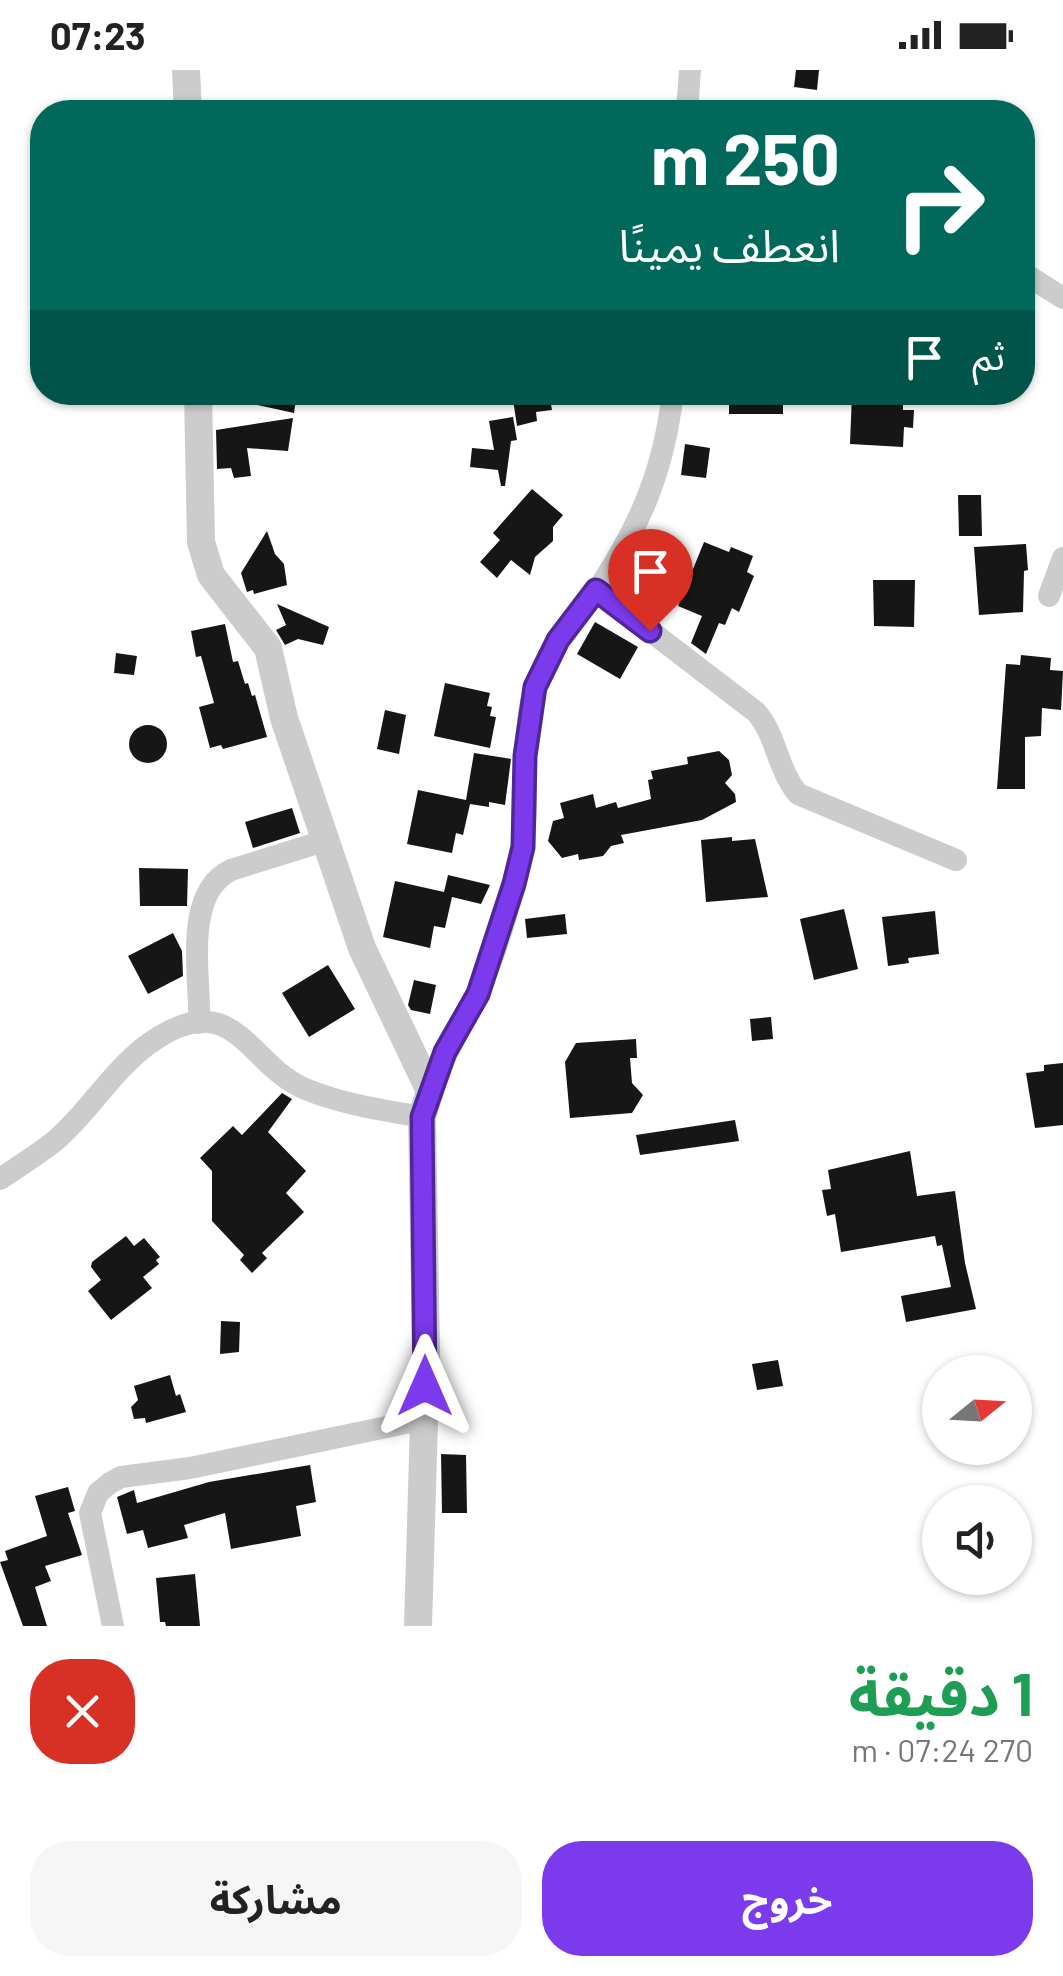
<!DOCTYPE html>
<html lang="ar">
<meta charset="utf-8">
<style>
body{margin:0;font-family:Barlow,"Noto Sans Arabic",sans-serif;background:#f6f6f6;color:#222;direction:rtl;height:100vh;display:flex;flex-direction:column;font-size:38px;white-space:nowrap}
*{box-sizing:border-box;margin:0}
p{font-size:32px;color:#767676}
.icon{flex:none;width:55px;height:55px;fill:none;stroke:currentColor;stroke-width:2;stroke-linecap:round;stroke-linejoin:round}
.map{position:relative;height:1556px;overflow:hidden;direction:ltr}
.side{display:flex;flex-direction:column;background:#fff;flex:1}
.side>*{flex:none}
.top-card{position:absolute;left:30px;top:30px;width:1005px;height:305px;border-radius:40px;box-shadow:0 2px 8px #0004;direction:rtl;background:#00695c;color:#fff;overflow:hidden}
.needle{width:65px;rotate:72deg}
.fabs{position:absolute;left:922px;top:1285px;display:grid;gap:20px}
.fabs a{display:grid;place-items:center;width:110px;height:110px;border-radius:50%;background:#fff;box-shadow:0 2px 8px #0004;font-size:50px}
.pin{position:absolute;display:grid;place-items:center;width:85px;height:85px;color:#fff;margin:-102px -42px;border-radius:50% 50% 50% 0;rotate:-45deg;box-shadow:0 0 10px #0007}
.pin .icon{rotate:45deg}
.me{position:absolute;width:110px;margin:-55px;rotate:0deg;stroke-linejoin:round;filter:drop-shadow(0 0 8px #0008)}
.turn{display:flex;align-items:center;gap:35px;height:210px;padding:0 30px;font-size:45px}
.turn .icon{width:130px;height:130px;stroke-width:2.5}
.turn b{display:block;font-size:70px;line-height:85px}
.then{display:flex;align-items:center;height:95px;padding:0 30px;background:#0003;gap:20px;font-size:38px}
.round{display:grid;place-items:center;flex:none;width:105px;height:105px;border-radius:40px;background:#f6f6f6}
.summary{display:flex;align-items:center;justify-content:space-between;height:170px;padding:0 30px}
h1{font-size:60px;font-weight:700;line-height:75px;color:#1e9e55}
.button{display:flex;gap:20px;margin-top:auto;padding:20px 30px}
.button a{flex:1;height:115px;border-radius:40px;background:#7c3aed;color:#fff;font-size:40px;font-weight:700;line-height:115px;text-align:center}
.button a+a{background:#f6f6f6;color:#222}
.status{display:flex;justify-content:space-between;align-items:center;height:70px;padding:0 50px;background:#fff;direction:ltr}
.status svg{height:28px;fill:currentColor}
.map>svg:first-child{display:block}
</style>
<div class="status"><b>07:23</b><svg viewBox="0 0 49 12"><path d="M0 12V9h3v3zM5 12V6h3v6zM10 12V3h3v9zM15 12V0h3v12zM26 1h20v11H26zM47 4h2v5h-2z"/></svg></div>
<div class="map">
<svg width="1063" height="1556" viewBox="0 0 1063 1556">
<rect width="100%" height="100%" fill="#fff"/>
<g fill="#161616">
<path d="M 796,0 L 819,0 L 817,20 L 794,17 Z"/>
<path d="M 235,322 L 297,322 L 294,343 L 234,330 Z"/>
<rect x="729" y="322" width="54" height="22"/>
<path d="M 895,322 L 903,325 L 903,340 L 914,340 L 913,358 L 904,357 L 903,377 L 850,374 L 852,323 Z"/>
<path d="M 512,323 L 549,323 L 552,340 L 536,342 L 537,351 L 517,356 Z"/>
<path d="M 513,347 L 517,370 L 511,371 L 505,416 L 501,416 L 498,400 L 470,397 L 472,378 L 494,380 L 489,351 Z"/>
<path d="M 293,348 L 288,381 L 247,378 L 251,406 L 234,408 L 231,398 L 217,399 L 216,360 Z"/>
<path d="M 685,374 L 710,378 L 706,408 L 681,405 Z"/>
<path d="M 532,419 L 563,445 L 553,457 L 553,471 L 535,487 L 530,505 L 511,490 L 497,508 L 480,492 L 500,470 L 493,463 Z"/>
<path d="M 958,425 L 981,425 L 982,466 L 959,466 Z"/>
<path d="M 267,461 L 275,484 L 284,494 L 287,515 L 254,524 L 253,520 L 247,522 L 241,503 Z"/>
<path d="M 704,472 L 729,482 L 731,477 L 753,486 L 747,502 L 754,506 L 739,542 L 732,538 L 725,555 L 719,553 L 706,584 L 691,573 L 702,546 L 678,536 Z"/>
<path d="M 1026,474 L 1028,500 L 1024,501 L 1023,542 L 979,545 L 974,477 Z"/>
<path d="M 873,510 L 915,510 L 914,557 L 874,556 Z"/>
<path d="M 277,534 L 329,557 L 323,575 L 298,569 L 285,575 L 276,560 L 286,555 Z"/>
<path d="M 595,552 L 638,577 L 620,609 L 577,584 Z"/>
<path d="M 225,554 L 233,592 L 238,591 L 245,614 L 248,613 L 252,626 L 255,625 L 267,667 L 223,679 L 221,675 L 210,678 L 199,637 L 214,633 L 201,586 L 196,587 L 191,561 Z"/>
<path d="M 116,583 L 137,586 L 134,605 L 114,603 Z"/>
<path d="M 1021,585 L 1051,588 L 1050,600 L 1063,601 L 1061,640 L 1042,638 L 1041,666 L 1025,667 L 1025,719 L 997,719 L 1006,594 L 1020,595 Z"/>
<path d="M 445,613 L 490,623 L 487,636 L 492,637 L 490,646 L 496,647 L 490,678 L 434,666 Z"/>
<path d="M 385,640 L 406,645 L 399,684 L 377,679 Z"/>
<circle cx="148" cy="674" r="19"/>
<path d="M 719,681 L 729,690 L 732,705 L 725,713 L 735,724 L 736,732 L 702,750 L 621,765 L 624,773 L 611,776 L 603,786 L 579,790 L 578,784 L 562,788 L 548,771 L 553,751 L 564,748 L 560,733 L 593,724 L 596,738 L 616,732 L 618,738 L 651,729 L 648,710 L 653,709 L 651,701 L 688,694 L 687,687 Z"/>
<path d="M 474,683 L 511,689 L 505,735 L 489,732 L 489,737 L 470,734 L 463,765 L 456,763 L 452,783 L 407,774 L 418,720 L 466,730 Z"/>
<path d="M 292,738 L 300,763 L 253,778 L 245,752 Z"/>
<path d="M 732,767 L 732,771 L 755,769 L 768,827 L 706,832 L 701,770 Z"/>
<path d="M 139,798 L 188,799 L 187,836 L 140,836 Z"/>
<path d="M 448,805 L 490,815 L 481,834 L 452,827 L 445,858 L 434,856 L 430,878 L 383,867 L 395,811 L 444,822 Z"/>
<path d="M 844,839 L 858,899 L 814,910 L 800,849 Z"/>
<path d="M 935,841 L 939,884 L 908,888 L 909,893 L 888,896 L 882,847 Z"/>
<path d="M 565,844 L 567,864 L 527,868 L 525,849 Z"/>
<path d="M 173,863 L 182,881 L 183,906 L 148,924 L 128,886 Z"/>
<path d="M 328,895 L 355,939 L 309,967 L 282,923 Z"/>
<path d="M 414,910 L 436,915 L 430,944 L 411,940 L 408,935 Z"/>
<path d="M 771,947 L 773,969 L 752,971 L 750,949 Z"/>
<path d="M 636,969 L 637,988 L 630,988 L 632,1013 L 643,1025 L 632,1043 L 570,1048 L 565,992 L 576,973 Z"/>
<path d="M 1063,993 L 1063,1055 L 1035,1058 L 1026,1003 L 1044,1001 L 1044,995 Z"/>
<path d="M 282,1023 L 292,1029 L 268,1062 L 306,1101 L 286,1123 L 304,1142 L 262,1183 L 267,1188 L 252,1203 L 240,1190 L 244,1185 L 212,1151 L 212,1101 L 200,1088 L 233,1056 L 242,1065 Z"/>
<path d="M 735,1050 L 739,1071 L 640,1085 L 636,1065 Z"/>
<path d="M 910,1081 L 917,1126 L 955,1121 L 965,1193 L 976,1239 L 906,1252 L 901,1226 L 951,1217 L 942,1175 L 937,1176 L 935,1166 L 841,1182 L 835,1144 L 827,1146 L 822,1120 L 831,1119 L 828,1100 Z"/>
<path d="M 126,1166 L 134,1176 L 144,1168 L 160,1187 L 156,1190 L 159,1194 L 143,1207 L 152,1218 L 111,1250 L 88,1221 L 101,1210 L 91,1197 L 92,1192 Z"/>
<path d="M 221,1251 L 240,1252 L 239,1282 L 220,1284 Z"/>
<path d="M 778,1290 L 783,1316 L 757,1320 L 752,1294 Z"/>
<path d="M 170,1305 L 176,1326 L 180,1324 L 186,1342 L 146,1353 L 145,1348 L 134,1349 L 131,1337 L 138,1330 L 134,1316 Z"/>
<path d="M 441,1384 L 466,1385 L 467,1443 L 442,1443 Z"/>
<path d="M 310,1395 L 316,1432 L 296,1436 L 301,1466 L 231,1479 L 225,1443 L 184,1455 L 188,1468 L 148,1478 L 143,1460 L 127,1464 L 117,1427 L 134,1420 L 137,1433 L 209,1412 Z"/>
<path d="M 68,1417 L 75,1441 L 68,1443 L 82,1485 L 45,1496 L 51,1511 L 35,1517 L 47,1556 L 23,1556 L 0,1492 L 8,1490 L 5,1481 L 47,1466 L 35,1426 Z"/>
<path d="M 195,1504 L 200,1556 L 166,1556 L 165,1552 L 160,1552 L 156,1508 Z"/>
</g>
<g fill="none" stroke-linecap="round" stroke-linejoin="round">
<g stroke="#ccc" stroke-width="22">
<path d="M 687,42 L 690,0"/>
<path d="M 1022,202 L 1063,228"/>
<path d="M 597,520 L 756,642 C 777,666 777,699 798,724 L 956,790"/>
<path d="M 1049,526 L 1063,488"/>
<path d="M 199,953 C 201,907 182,824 231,800 L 324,771"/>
<path d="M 430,1021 C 443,987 461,958 477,925 C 496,885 514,824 522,780 C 532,726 518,667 536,614 C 548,576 576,550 598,519 C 641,454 664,400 673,322"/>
<path d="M 0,1109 C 19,1096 39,1084 56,1070 C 93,1038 116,993 159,967 C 235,920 249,994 303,1018 C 340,1034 382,1040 422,1047"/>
<path d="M 113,1556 L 90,1443 L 98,1423 L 110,1413 L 121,1407 L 190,1398 L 425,1349"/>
</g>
<g stroke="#ccc" stroke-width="28">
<path d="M 186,0 L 188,42"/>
<path d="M 198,322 L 201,472 L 211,505 L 268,578 L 284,648 L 362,878 L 430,1021 L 422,1047 L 426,1283 L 418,1556"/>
</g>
</g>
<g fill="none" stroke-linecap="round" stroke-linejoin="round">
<g stroke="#51269a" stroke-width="25">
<path id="route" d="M 425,1316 L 422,1047 L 445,982 L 478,924 L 514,814 L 523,777 L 525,686 L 535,617 L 558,570 L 596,520 L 650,561"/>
</g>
<use href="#route" stroke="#7c3aed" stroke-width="18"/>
</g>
</svg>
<div class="fabs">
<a><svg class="needle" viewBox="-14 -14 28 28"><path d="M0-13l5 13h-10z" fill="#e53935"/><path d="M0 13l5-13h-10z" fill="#767676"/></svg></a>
<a><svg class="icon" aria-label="sound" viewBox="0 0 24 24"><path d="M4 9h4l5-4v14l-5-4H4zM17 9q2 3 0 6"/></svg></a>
</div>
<div class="pin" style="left:650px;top:561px;background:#d93025"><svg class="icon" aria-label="arrive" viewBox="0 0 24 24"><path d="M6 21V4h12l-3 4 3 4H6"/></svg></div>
<svg class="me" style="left:425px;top:1316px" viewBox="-20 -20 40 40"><path d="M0-17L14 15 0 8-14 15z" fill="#7c3aed" stroke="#fff" stroke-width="4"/></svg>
<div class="top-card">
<div class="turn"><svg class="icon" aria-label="right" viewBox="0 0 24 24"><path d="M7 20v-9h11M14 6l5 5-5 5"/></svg><div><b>250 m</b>انعطف يمينًا</div></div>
<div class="then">ثم<svg class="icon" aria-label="arrive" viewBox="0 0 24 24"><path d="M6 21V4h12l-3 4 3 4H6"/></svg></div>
</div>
</div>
<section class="side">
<div class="summary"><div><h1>1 دقيقة</h1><p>270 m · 07:24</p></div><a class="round" style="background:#d93025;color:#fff"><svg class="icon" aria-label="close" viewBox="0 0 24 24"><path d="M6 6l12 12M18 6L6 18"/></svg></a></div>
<div class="button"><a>خروج</a><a>مشاركة</a></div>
</section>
